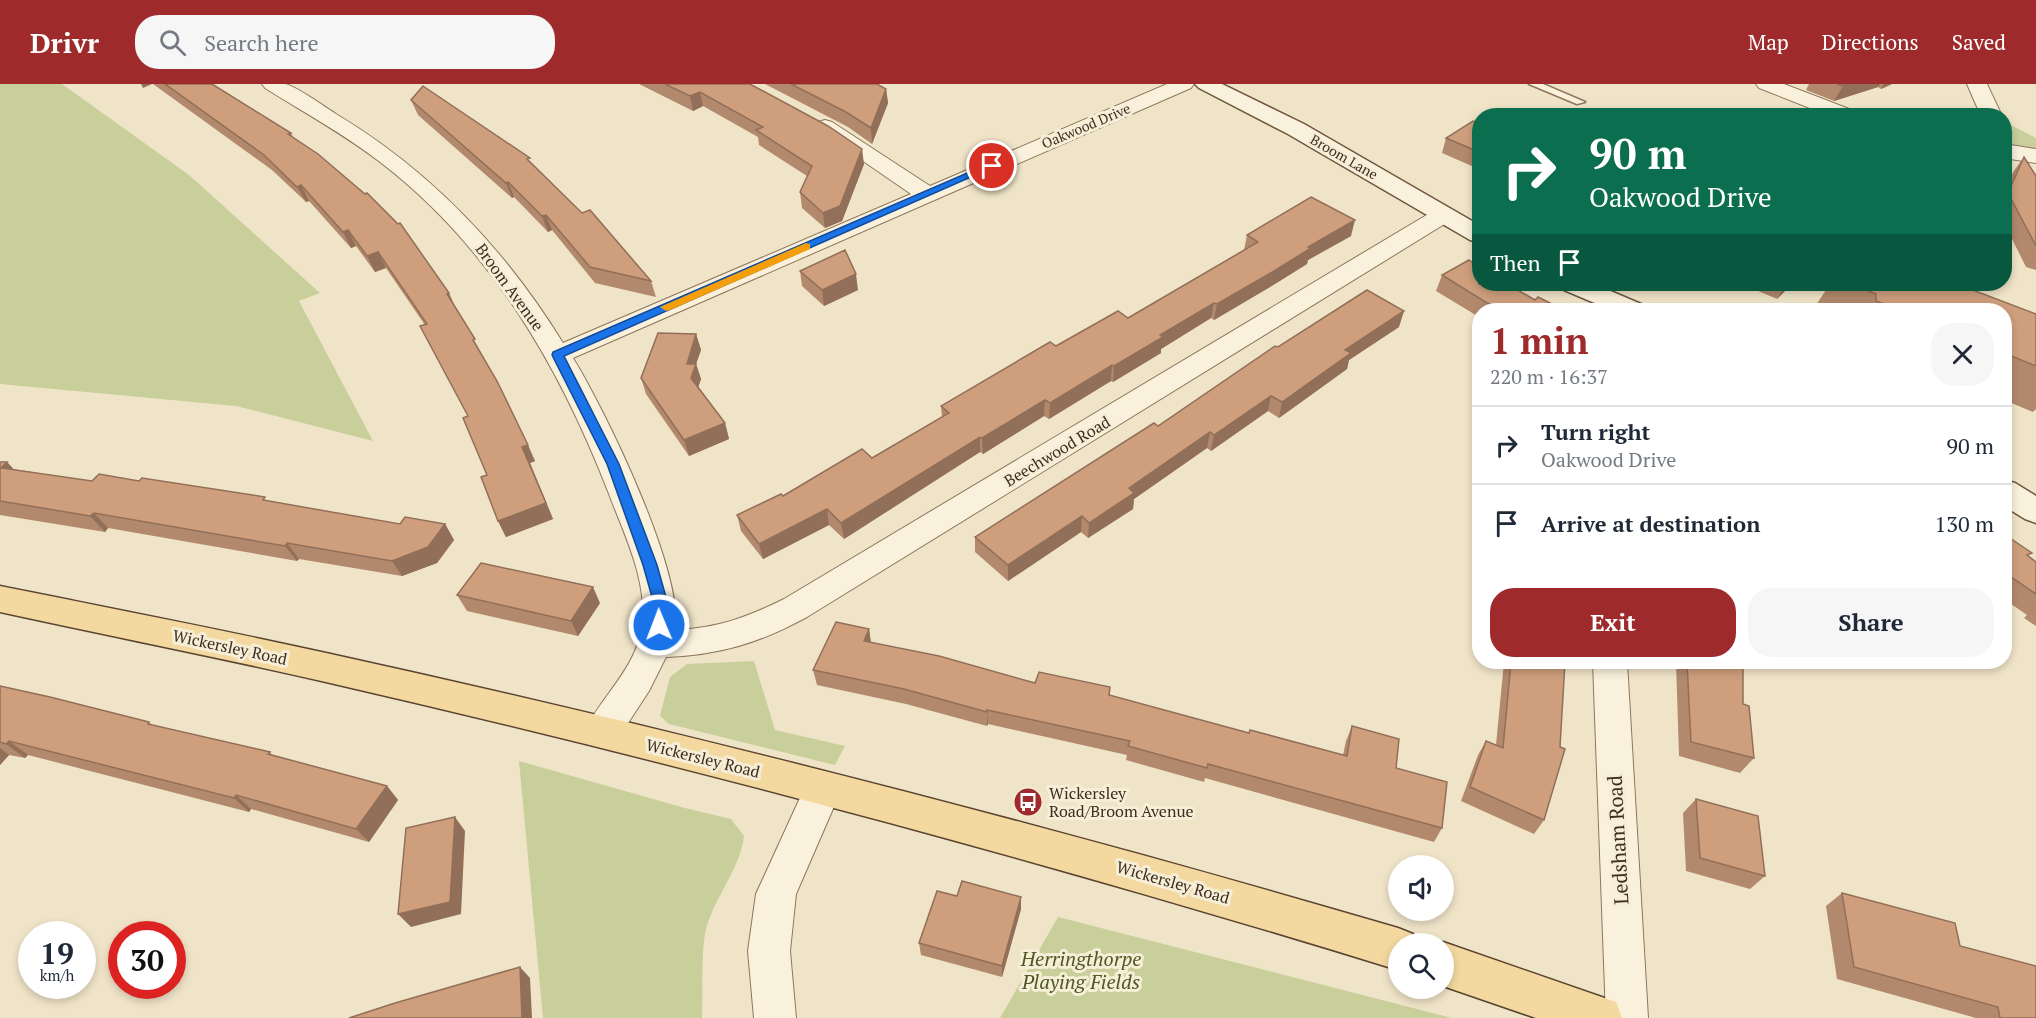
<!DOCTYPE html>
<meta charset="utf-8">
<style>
body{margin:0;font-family:"PT Serif",serif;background:#f6f6f7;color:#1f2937;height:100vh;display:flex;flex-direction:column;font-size:22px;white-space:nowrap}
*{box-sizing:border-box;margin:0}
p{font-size:20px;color:#747a83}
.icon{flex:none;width:33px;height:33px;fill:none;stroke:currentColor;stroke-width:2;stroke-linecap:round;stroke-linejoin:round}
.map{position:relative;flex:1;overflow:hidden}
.details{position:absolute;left:1472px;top:219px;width:540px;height:366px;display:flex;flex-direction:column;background:#fff;border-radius:24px;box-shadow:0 3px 9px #0003}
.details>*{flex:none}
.guide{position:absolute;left:1472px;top:24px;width:540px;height:183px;border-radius:24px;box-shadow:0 3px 9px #0003;background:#0b6e4f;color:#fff;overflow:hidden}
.fabs{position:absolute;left:1388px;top:771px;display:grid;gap:12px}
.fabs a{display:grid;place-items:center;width:66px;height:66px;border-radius:50%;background:#fff;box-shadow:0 3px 9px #0003;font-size:30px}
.speed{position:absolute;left:18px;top:837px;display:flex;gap:12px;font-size:30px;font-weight:700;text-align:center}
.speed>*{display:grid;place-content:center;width:78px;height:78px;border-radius:50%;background:#fff;box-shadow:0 3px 9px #0003;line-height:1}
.speed small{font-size:15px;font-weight:400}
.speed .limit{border:9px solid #d22;background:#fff;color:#111}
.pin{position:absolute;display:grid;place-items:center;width:51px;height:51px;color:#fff;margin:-26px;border:3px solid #fff;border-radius:50%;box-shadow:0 2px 6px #0007}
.me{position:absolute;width:66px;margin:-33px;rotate:359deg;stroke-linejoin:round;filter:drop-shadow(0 0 4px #0008)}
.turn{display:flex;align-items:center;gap:21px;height:126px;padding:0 18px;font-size:27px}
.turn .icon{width:78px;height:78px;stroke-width:2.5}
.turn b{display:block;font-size:42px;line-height:51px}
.then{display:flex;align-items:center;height:57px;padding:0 18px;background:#0003;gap:12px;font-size:22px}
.round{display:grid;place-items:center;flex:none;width:63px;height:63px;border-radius:24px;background:#f6f6f7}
.summary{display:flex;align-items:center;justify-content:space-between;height:102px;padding:0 18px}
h1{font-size:36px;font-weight:600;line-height:45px;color:#9e2a2b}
.button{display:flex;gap:12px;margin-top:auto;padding:12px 18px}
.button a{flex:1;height:69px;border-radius:24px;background:#9e2a2b;color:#fff;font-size:24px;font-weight:600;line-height:69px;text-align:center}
.button a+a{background:#f6f6f7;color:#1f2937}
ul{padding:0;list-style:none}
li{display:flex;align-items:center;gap:18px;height:78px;padding:0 18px;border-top:2px solid #e0e1e3}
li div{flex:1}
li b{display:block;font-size:22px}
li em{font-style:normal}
header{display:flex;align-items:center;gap:36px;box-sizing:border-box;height:84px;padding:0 30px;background:#9e2a2b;color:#fff}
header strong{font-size:28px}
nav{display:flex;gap:33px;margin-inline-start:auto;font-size:21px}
.search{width:420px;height:54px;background:#f6f6f7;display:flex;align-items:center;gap:15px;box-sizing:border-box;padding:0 21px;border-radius:24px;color:#747a83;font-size:22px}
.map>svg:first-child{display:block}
</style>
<header>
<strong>Drivr</strong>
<div class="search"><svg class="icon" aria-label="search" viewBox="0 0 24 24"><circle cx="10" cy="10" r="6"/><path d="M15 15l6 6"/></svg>Search here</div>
<nav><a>Map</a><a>Directions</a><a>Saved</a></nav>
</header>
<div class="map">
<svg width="2036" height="934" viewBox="0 0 2036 934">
<rect width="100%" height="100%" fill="#f0e4c8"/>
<g fill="#c9cf9b">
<path d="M 0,0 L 62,0 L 189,91 L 320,209 L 299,217 L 373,357 L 236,322 L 0,300 Z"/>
<path d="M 2004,40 L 2011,41 L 2036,54 L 2036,64 L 2004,60 Z"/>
<path d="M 754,577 L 775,646 L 845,662 L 835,681 L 669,640 L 660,632 L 670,593 L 687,580 Z"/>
<path d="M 519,677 L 685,724 L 731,735 L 744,752 C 740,787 712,815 705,850 C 701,874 703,909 702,934 L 543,934 Z"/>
<path d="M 1058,833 L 1452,934 L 1000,934 Z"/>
</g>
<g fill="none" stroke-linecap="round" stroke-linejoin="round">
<g stroke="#8d765c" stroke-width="3">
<path id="lane" d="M 1529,0 L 1543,0 L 1585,18 L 1577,20 Z"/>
</g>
<g stroke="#8d765c" stroke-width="2">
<g id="street">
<path d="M 262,0 C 269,0 278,0 285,0 C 296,2 325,23 336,30 C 431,87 505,165 563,259 L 911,110 L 818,46 L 814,42 L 818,38 L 825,36 L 832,38 L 930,102 L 1167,0 L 1194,0 L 1191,4 L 573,274 C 605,326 684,488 675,546 C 717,544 746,534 784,515 L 1435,126 L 1443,124 L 1451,126 L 1455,131 L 1451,136 L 807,533 C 759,559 720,571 666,573 L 649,607 L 615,659 L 602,663 L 589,659 L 584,648 C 602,611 637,584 642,541 C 648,497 624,450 609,410 C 560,283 490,162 380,78 C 344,50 303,28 265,4 Z"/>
<path d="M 1756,0 L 1784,0 L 1857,28 L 1860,32 L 1830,32 L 1759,4 Z"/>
<path d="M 1967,0 L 1987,0 L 2002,32 L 1981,32 Z"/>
<path d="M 2004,60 L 2036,65 L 2036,79 L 2004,74 Z"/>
<path d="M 1593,578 L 1627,578 L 1648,934 L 1606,934 Z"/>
<path d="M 823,687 L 836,692 L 842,704 L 796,810 L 790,867 L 796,934 L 754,934 L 748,867 L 756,810 L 810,692 Z"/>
</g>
</g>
<g stroke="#6f573f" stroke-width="3">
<g id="secondary">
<path d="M 1195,0 L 1222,0 L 1304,40 L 1479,141 L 1479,158 L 1470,156 L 1288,50 L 1199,4 Z"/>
<path d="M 1560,200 L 1594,200 L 1641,220 L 1645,226 L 1611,226 L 1564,206 Z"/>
<path d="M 2004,396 L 2015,399 L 2036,412 L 2036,439 L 2025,435 L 2004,422 Z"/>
</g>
</g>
<g stroke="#5b4430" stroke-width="3">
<g id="primary">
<path d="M 0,502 C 109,524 218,545 326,569 C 686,648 1044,740 1398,844 L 1413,850 L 1417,860 L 1398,860 L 1398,886 C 1045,777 687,681 326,598 C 218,573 109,552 0,528 Z"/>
<path d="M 1443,858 L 1616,918 L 1622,934 L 1536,934 L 1443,902 L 1443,860 L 1440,860 Z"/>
</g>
</g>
<use href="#lane" fill="#faf1dc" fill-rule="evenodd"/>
<use href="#street" fill="#faf1dc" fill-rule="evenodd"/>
<use href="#secondary" fill="#faf1dc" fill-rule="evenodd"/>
<use href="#primary" fill="#f3d9a0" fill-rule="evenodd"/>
</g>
<g fill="#b2896c">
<path d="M 153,0 L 212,0 L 291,49 L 293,53 L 456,225 L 482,271 L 535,377 L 530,379 L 553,435 L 506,453 L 498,437 L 487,391 L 468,332 L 420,242 L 425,241 L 386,184 L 375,188 L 356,162 L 351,164 L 309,117 L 306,118 L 272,86 Z"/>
<path d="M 639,0 L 750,0 L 864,80 L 842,137 L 825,144 L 802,124 L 800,108 L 807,92 L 759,61 L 758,53 L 703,22 L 693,27 Z"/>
<path d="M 765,0 L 877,0 L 886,5 L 888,19 L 872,60 L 848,43 Z"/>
<path d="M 1809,0 L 1892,0 L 1881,5 L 1878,3 L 1834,17 L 1806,6 Z"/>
<path d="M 411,16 L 532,80 L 651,197 L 656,213 L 595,199 L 552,146 L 548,148 L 514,113 L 512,114 L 418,31 Z"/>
<path d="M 1479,39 L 1479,80 L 1474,83 L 1442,69 L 1446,54 Z"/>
<path d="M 2024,73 L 2036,92 L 2036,186 L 2026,183 L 2004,139 L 2004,109 L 2013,88 Z"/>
<path d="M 1247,151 L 1351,152 L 1308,176 L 1307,180 L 1270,203 L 1214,236 L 1211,234 L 1161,265 L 1161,269 L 1113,298 L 1111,297 L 1049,335 L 1044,332 L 983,370 L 980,368 L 844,455 L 829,441 L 763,475 L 741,447 L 737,431 L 872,374 L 942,333 L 941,322 L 1056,262 L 1128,234 L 1244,166 Z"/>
<path d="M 800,187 L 858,206 L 824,222 L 802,202 Z"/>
<path d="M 1442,191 L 1535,216 L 1564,226 L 1479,226 L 1479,233 L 1436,207 Z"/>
<path d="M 1742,200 L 1792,200 L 1777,215 Z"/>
<path d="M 1830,200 L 1957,200 L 2036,230 L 2036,325 L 2033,328 L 2004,316 L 2004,226 L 1829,226 L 1816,221 Z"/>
<path d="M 1399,243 L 1349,276 L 1347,285 L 1279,334 L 1268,327 L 1211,367 L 1207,364 L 1134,415 L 1133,425 L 1088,454 L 1081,448 L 1008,497 L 975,468 L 975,453 L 1158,342 L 1278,263 Z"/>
<path d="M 696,250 L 701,266 L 696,280 L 701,295 L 698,303 L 725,339 L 729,355 L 689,372 L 646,310 L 641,294 Z"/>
<path d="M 0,378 L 7,378 L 13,385 L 92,397 L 139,397 L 268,417 L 400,440 L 445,440 L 454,456 L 437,479 L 402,492 L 299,475 L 297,477 L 108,444 L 105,448 L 0,431 Z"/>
<path d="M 2004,450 L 2028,472 L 2036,478 L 2036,542 L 2024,534 L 2027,531 L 2004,515 Z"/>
<path d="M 457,511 L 600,519 L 578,552 L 467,527 Z"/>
<path d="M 869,545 L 871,558 L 1035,599 L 1110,603 L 1110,611 L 1249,649 L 1343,671 L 1346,657 L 1352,642 L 1396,684 L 1442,744 L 1434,758 L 1205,694 L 1204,698 L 1126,676 L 1127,671 L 988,640 L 987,642 L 906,620 L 817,601 L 813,586 Z"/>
<path d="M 1504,578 L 1565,578 L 1544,736 L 1534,750 L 1461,717 L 1478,671 L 1486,657 L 1496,661 Z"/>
<path d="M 1676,578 L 1743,578 L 1743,620 L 1754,674 L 1740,689 L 1679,672 Z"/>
<path d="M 0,602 L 149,638 L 153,642 L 270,668 L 272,671 L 387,702 L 398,716 L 369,758 L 251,725 L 249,728 L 28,671 L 25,674 L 9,671 L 0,681 Z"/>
<path d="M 1696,715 L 1765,792 L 1750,805 L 1686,787 L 1683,729 Z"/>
<path d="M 1842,809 L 2036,934 L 1976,934 L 1837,895 L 1826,822 Z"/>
<path d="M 957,812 L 1021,825 L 1002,893 L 921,871 L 919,859 Z"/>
</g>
<g fill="#916f58">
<path d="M 141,0 L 152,0 L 143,4 Z"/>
<path d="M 1849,0 L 1880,0 L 1878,3 L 1834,17 L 1843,2 Z"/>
<path d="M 1884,0 L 1892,0 L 1881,5 Z"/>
<path d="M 886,5 L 888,19 L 872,60 L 871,44 Z"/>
<path d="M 700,8 L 703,22 L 693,27 L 690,12 Z"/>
<path d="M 862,65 L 864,80 L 842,137 L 825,144 L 823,129 Z"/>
<path d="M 1479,68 L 1479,80 L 1474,83 Z"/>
<path d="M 508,98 L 514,113 L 512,114 L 506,99 Z"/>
<path d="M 301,101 L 309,117 L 306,118 L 297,103 Z"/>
<path d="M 546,131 L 552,146 L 548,148 L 542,132 Z"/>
<path d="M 1355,136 L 1351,152 L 1308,176 L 1307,180 L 1270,203 L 1214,236 L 1217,220 L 1308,163 Z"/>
<path d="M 348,146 L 356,162 L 351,164 L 343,148 Z"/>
<path d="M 378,168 L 386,184 L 375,188 L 367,172 Z"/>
<path d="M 856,190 L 858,206 L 824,222 L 822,206 Z"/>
<path d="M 1786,200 L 1792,200 L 1777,215 Z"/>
<path d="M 449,209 L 456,225 L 447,210 Z"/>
<path d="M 1214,219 L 1211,234 L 1161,265 L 1161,269 L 1113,298 L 1114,282 L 1160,251 Z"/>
<path d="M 1404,227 L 1399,243 L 1349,276 L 1347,285 L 1279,334 L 1282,318 L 1345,266 Z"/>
<path d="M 696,250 L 701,266 L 696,280 L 701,295 L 696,310 L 687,280 Z"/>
<path d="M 1112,281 L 1111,297 L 1049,335 L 1050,319 Z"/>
<path d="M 1271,312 L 1268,327 L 1211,367 L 1214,351 Z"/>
<path d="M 1045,316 L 1044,332 L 983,370 L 982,354 Z"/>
<path d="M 725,339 L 729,355 L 689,372 L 684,356 Z"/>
<path d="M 1210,348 L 1207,364 L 1134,415 L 1133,425 L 1088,454 L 1089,439 L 1129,404 Z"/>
<path d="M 980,353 L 980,368 L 844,455 L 841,439 Z"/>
<path d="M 528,361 L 535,377 L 530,379 L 553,435 L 506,453 L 498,437 L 522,363 Z"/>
<path d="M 7,378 L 22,394 L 1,384 Z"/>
<path d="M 827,425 L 829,441 L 763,475 L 759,460 Z"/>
<path d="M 94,429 L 108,444 L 105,448 L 90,432 Z"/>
<path d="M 1082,432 L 1081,448 L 1008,497 L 1008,481 Z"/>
<path d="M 445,440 L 454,456 L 437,479 L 402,492 L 392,477 Z"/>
<path d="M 287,459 L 299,475 L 297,477 L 285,462 Z"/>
<path d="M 593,503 L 600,519 L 578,552 L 571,537 Z"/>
<path d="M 869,545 L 871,560 L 864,557 Z"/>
<path d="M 987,626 L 988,640 L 987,642 Z"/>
<path d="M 9,657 L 28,671 L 25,674 L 6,660 Z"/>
<path d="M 0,664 L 9,671 L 0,681 Z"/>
<path d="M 387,702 L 398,716 L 369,758 L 356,745 Z"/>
<path d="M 236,711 L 251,725 L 249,728 L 234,714 Z"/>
<path d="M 455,733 L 465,747 L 461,830 L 411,843 L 398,830 Z"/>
<path d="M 1021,813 L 1021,825 L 1002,893 L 1002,882 Z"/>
<path d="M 520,883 L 530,894 L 532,934 L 522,934 Z"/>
</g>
<g fill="#cf9f7d" stroke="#916f58" stroke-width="1.5">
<path d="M 165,0 L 212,0 L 291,49 L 288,50 L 318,70 L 365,110 L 367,109 L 398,140 L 400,139 L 449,209 L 447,210 L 475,255 L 473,256 L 497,297 L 528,361 L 522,363 L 546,419 L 498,437 L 481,393 L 487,391 L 463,334 L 468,332 L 420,242 L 427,240 L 378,168 L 367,172 L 348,146 L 343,148 L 301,101 L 297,103 L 264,71 Z"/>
<path d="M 665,0 L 750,0 L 828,42 L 862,65 L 840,122 L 823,129 L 800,108 L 812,82 L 756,46 L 763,43 L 700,8 L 690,12 Z"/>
<path d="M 791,0 L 877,0 L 886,5 L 871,44 L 846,28 Z"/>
<path d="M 1837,0 L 1849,0 L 1843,2 Z"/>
<path d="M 423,2 L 530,74 L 527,75 L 582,129 L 590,126 L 651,197 L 590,183 L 546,131 L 542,132 L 508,98 L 506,99 L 411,16 Z"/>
<path d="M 1473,37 L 1479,39 L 1479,68 L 1446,54 Z"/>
<path d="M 2024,73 L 2036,92 L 2036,162 L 2008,109 Z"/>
<path d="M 1311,113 L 1355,136 L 1308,163 L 1311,164 L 1274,187 L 1217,220 L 1214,219 L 1160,251 L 1163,253 L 1114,282 L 1112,281 L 1050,319 L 1045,316 L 982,354 L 980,353 L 841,439 L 827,425 L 759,460 L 737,431 L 781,410 L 783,412 L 862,365 L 872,374 L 949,329 L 941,322 L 1050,258 L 1056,262 L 1118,227 L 1128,234 L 1258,158 L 1247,151 Z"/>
<path d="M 845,166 L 856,190 L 822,206 L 800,187 Z"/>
<path d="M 1469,176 L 1479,183 L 1479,200 L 1507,200 L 1535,216 L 1538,213 L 1564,226 L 1503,226 L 1487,219 L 1442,191 Z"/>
<path d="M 1864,200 L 1957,200 L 2036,230 L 2036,282 L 2004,269 L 2004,226 L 1899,226 L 1876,217 L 1876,210 L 1861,204 Z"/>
<path d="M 1367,206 L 1404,227 L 1345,266 L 1351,269 L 1282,318 L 1271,312 L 1214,351 L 1210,348 L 1129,404 L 1134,409 L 1089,439 L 1082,432 L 1008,481 L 975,453 L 1154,339 L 1158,342 L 1275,262 L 1278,263 Z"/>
<path d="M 658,249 L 696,250 L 687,280 L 696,280 L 691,294 L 725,339 L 684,356 L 641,294 Z"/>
<path d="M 0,378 L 7,378 L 1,384 L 92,397 L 99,390 L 139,397 L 142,394 L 265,413 L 263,416 L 400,440 L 405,433 L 445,440 L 428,463 L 392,477 L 287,459 L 285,462 L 94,429 L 90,432 L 0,417 Z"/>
<path d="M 2004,450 L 2032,469 L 2027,471 L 2036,478 L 2036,510 L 2004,488 Z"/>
<path d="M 481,479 L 593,503 L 571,537 L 457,511 Z"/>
<path d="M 836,538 L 869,545 L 864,557 L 939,572 L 1035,599 L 1039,588 L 1110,603 L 1109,611 L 1249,649 L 1250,646 L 1347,672 L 1352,642 L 1399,655 L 1396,684 L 1447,698 L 1442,744 L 1208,680 L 1207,684 L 1128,662 L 1130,657 L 987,626 L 987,628 L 904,605 L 813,586 Z"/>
<path d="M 1511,578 L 1565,578 L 1560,663 L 1565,665 L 1544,736 L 1470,703 L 1486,657 L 1503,664 Z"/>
<path d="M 1687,578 L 1743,578 L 1743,620 L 1749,622 L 1754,674 L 1691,658 Z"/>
<path d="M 0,602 L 50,613 L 149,638 L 148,640 L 270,668 L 268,670 L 387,702 L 356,745 L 236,711 L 234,714 L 9,657 L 6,660 L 0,658 Z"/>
<path d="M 1696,715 L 1758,732 L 1765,792 L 1700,774 Z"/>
<path d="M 455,733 L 450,818 L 398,830 L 406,744 Z"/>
<path d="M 962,797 L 1021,813 L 1002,882 L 919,859 L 937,807 L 957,812 Z"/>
<path d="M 1842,809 L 1955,839 L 1960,862 L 2036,882 L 2036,934 L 2000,934 L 1998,923 L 1854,883 Z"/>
<path d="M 520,883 L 522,934 L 349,934 L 395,919 Z"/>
</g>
<path fill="#1a73e8" stroke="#114b97" stroke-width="1.5" d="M 988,80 L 996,82 L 564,272 L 619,380 L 657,481 L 666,513 L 666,541 L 664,545 L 654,545 L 651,541 L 652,513 L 643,481 L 607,380 L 552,271 L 553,268 Z"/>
<path fill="#f59e0b" d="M 806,159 L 810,160 L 810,165 L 670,226 L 666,227 L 660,223 Z"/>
<defs>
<g id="bus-disc" transform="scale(1.5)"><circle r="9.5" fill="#9e2a2b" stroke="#f7eed8"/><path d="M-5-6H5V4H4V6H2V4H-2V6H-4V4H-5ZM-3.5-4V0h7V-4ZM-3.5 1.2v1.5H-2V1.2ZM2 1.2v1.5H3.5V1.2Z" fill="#fff"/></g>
</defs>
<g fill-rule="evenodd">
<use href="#bus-disc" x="1028" y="718"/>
</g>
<g text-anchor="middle" stroke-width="6" stroke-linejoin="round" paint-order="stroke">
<g font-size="14" fill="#3d2e20" stroke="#f7eed8">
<text transform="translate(1086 42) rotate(-23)" y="5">Oakwood Drive</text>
<text transform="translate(1344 73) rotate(30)" y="5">Broom Lane</text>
</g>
<g font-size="16" fill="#3d2e20" stroke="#f7eed8">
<text transform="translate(510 203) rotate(54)" y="6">Broom Avenue</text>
<text transform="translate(1057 367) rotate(-31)" y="6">Beechwood Road</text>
<text transform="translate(230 563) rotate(12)" y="6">Wickersley Road</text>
<text transform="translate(703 674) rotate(14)" y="6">Wickersley Road</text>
<text transform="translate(1173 798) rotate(16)" y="6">Wickersley Road</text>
</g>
<g font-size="16" fill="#3d2e20" stroke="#f7eed8" text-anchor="start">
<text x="1049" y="715">Wickersley<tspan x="1049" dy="18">Road/Broom Avenue</tspan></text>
</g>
<g font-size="20" fill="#3d2e20" stroke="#f7eed8">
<text transform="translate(1618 756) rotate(-93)" y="7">Ledsham Road</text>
</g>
<g font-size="20" font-style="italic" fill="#4d5a26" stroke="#f7eed8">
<text x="1081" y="882">Herringthorpe<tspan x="1081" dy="23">Playing Fields</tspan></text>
</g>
</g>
</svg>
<div class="fabs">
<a><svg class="icon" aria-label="sound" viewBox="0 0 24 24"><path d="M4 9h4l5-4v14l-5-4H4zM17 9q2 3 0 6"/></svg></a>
<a><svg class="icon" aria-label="search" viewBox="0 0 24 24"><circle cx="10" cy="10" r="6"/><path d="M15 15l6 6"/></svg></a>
</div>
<div class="speed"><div>19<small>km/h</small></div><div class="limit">30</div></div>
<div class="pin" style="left:992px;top:82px;background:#d93025"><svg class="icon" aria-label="arrive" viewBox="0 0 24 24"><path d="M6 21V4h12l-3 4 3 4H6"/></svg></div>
<svg class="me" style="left:659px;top:541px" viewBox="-20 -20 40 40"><circle r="17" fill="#1a73e8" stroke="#fff" stroke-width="3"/><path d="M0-11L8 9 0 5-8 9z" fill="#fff"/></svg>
<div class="guide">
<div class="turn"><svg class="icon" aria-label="right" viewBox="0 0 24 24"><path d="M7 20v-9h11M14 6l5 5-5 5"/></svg><div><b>90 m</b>Oakwood Drive</div></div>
<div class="then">Then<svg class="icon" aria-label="arrive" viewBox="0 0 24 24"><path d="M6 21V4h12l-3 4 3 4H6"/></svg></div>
</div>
<section class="details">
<div class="summary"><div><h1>1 min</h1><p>220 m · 16:37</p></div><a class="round"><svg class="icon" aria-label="close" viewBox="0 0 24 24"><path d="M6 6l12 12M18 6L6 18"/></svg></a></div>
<ul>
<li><svg class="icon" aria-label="right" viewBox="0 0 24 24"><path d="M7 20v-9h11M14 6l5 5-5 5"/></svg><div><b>Turn right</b><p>Oakwood Drive</p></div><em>90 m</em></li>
<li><svg class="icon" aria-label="arrive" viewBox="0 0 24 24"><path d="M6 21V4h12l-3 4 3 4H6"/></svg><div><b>Arrive at destination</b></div><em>130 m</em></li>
</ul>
<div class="button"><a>Exit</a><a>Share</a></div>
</section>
</div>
